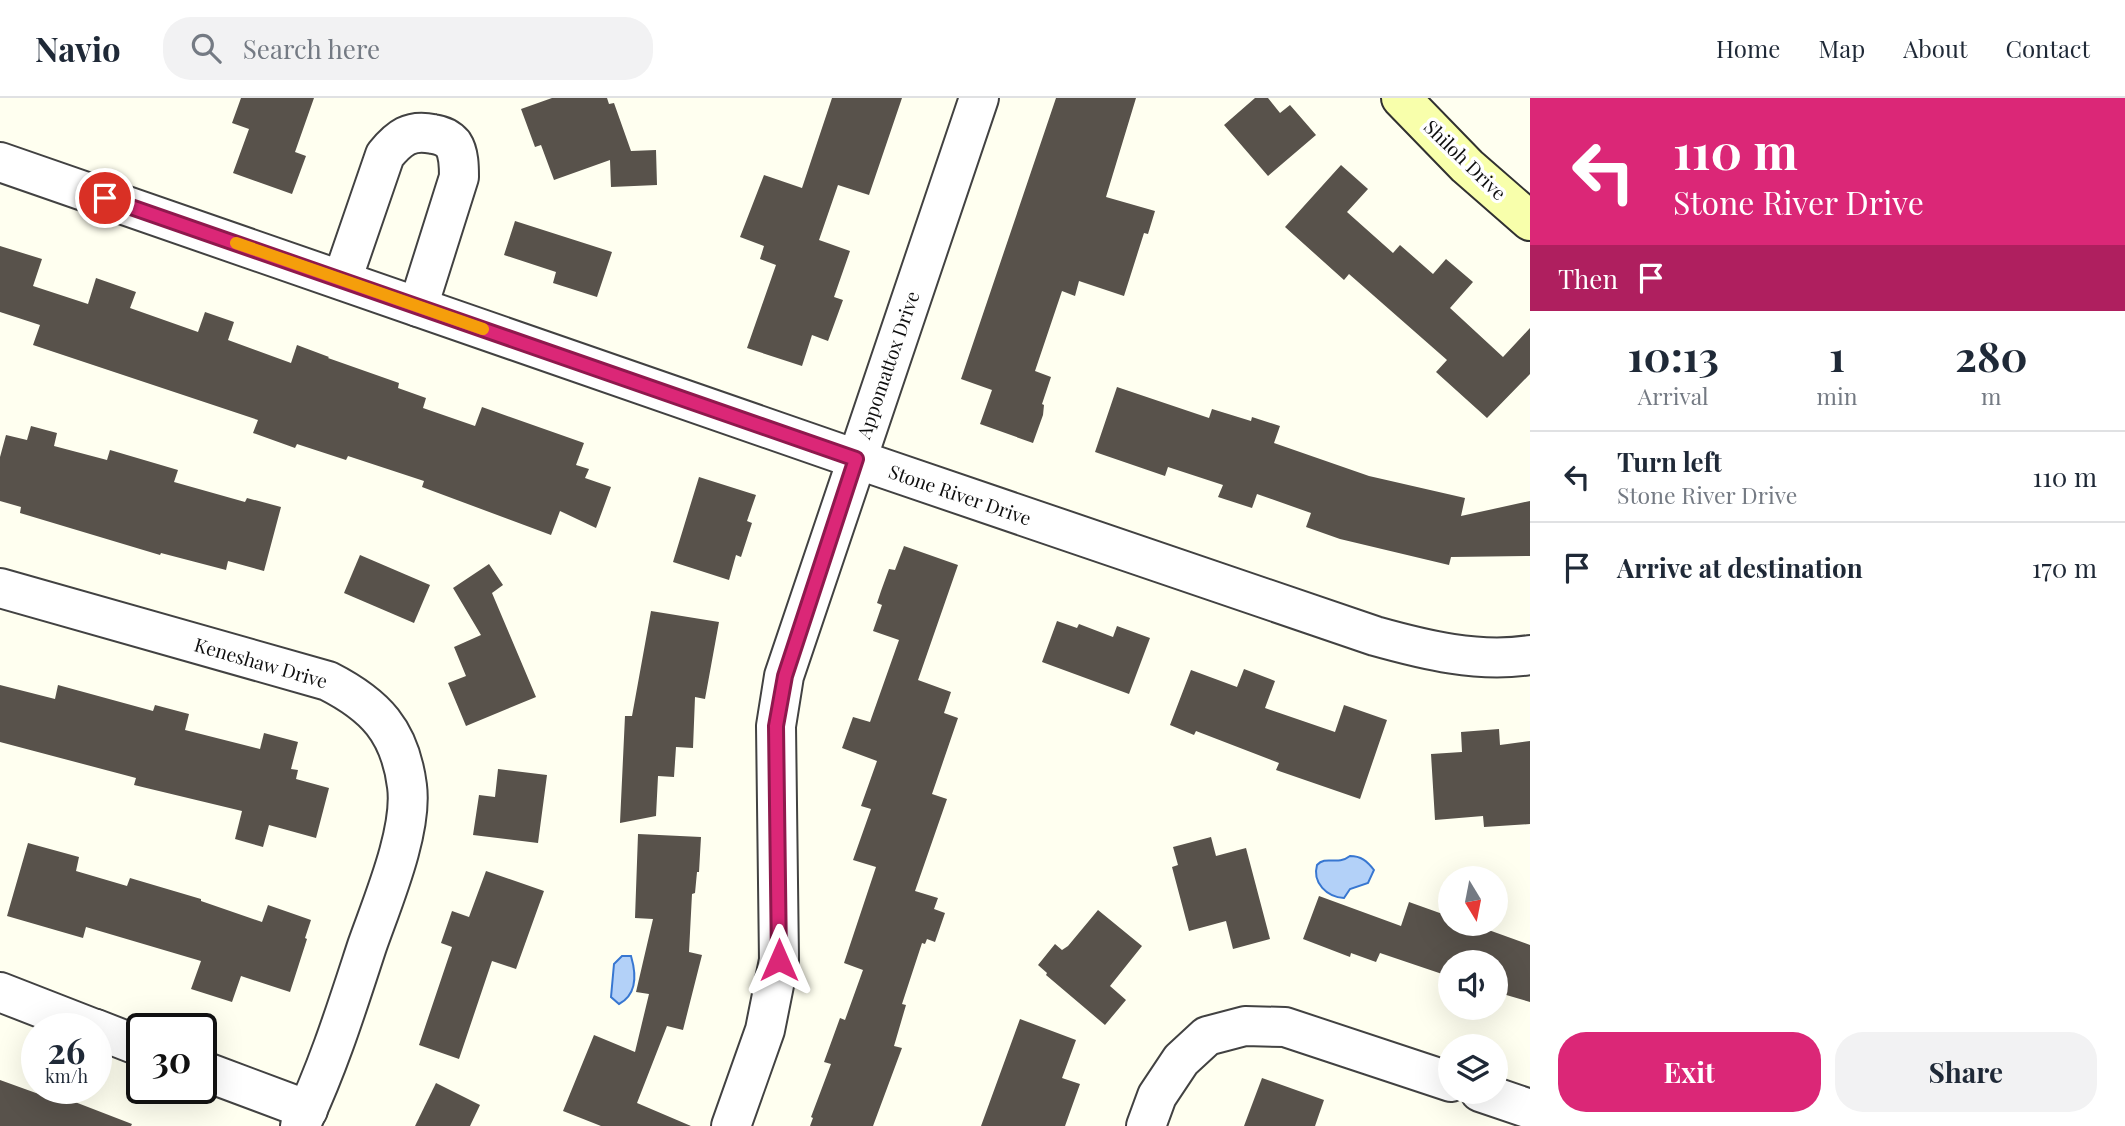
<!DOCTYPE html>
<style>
body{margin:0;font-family:"Playfair Display",serif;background:#f2f2f3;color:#1f2937;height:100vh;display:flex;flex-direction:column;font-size:26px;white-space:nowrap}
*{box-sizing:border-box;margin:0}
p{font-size:23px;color:#747a83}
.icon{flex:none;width:38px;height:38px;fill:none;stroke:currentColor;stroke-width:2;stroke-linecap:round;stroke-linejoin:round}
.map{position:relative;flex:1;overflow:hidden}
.panel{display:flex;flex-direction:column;background:#fff;width:595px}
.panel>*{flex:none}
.hud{background:#db2777;color:#fff;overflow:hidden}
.needle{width:46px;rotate:170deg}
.controls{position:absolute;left:1438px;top:768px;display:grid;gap:14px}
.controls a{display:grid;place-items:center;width:70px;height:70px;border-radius:50%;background:#fff;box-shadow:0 7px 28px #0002;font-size:35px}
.speed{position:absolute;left:21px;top:915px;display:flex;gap:14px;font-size:35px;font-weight:700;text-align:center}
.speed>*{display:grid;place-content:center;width:91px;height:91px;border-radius:50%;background:#fff;box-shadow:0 7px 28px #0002;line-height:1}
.speed small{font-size:18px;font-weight:400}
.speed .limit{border:4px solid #111;border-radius:10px;background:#fff;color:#111}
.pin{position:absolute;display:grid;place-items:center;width:60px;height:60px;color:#fff;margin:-30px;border:4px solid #fff;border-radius:50%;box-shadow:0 2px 7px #0007}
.me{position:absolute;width:77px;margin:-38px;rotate:0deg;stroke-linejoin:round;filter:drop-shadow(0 0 5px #0008)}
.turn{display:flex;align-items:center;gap:24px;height:147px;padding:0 28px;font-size:32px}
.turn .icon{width:91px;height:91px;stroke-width:2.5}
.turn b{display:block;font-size:49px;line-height:60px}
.then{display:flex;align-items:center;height:66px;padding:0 28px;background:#0003;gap:14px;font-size:26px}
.eta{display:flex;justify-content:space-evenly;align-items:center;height:119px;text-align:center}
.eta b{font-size:42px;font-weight:700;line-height:49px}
.action{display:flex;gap:14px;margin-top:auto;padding:14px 28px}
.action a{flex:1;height:80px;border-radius:28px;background:#db2777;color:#fff;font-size:28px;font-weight:700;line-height:80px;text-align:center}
.action a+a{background:#f2f2f3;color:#1f2937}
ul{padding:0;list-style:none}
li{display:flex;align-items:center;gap:21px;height:91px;padding:0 28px;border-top:2px solid #e0e1e3}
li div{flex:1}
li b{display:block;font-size:26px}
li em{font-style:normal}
header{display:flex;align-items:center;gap:42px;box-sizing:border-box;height:98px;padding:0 35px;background:#fff;border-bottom:2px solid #e0e1e3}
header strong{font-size:33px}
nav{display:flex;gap:38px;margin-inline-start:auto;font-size:24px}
.search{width:490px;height:63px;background:#f2f2f3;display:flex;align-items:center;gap:18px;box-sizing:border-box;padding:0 24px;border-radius:28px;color:#747a83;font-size:26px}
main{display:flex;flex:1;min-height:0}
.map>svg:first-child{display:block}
</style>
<header>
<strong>Navio</strong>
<div class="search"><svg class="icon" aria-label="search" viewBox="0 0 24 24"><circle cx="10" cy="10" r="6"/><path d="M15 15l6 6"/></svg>Search here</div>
<nav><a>Home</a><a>Map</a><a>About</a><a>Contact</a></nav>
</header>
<main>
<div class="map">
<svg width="1530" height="1028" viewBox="0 0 1530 1028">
<rect width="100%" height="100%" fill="#fffff0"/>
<g fill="#b3d1f8" stroke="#3877d1" stroke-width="2">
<path d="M 1350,758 C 1361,758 1367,763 1374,772 L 1368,785 L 1350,791 L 1344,800 C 1327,799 1312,785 1317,767 C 1326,757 1337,768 1350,758 Z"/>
<path d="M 622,858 L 631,858 C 636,875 638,896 619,906 L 611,899 L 614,866 Z"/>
</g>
<g fill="#58524b">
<path d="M 241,0 L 314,0 L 295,54 L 306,58 L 292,96 L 233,75 L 249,31 L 232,25 Z"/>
<path d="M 552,0 L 607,0 L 609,6 L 614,5 L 631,53 L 656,52 L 657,87 L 611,89 L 610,62 L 554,82 L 541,47 L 535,49 L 521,11 Z"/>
<path d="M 832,0 L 902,0 L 869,97 L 838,87 L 819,142 L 850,153 L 834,199 L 843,202 L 828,243 L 812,237 L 802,268 L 747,250 L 776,167 L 760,161 L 764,148 L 740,139 L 764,77 L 802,90 Z"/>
<path d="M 1056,0 L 1136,0 L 1106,99 L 1155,113 L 1148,136 L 1144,135 L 1124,198 L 1079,183 L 1075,198 L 1062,193 L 1035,273 L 1051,279 L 1042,306 L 1044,307 L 1043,317 L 1033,345 L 980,326 L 992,292 L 961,281 Z"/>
<path d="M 1255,0 L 1268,0 L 1280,15 L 1290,7 L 1316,37 L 1268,78 L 1224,27 Z"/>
<path d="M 1341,67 L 1368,91 L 1347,114 L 1393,155 L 1400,147 L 1433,176 L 1446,161 L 1473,184 L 1450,210 L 1503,259 L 1530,230 L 1530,276 L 1487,320 L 1436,274 L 1447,262 L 1349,176 L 1344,182 L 1285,129 Z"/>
<path d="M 515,123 L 612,154 L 597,199 L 553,185 L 556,174 L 504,157 Z"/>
<path d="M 0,148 L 42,161 L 33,188 L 88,206 L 96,180 L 136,194 L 130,210 L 198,234 L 205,214 L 234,224 L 228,242 L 291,265 L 297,247 L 329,259 L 328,260 L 399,285 L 398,290 L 426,300 L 423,310 L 475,328 L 482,309 L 584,345 L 576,367 L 589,371 L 585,380 L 611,389 L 596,430 L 560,413 L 551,437 L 422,389 L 424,383 L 348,358 L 346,362 L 297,346 L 295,350 L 253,335 L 258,322 L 33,247 L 40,227 L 0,214 Z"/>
<path d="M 1117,289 L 1209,320 L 1212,311 L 1251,323 L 1252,319 L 1280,328 L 1274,345 L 1369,378 L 1465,400 L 1461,418 L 1530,403 L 1530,458 L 1451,459 L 1449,467 L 1340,441 L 1306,429 L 1311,415 L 1257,396 L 1252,410 L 1218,399 L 1223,387 L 1168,369 L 1165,378 L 1095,354 Z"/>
<path d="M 31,328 L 57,335 L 54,348 L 107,362 L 110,352 L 178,372 L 174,384 L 245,404 L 247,400 L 281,409 L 264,473 L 228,463 L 226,472 L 161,455 L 160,457 L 20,415 L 21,409 L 0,403 L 0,359 L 6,337 L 27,342 Z"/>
<path d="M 699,379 L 756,397 L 747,423 L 752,425 L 741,459 L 736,457 L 729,482 L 673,464 Z"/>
<path d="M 904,448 L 958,467 L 918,582 L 951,594 L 944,615 L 958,620 L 932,696 L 947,701 L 915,793 L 938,800 L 934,811 L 945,815 L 935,844 L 927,841 L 925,846 L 922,845 L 902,906 L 906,907 L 894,948 L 902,950 L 873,1028 L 810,1028 L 813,1020 L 811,1019 L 831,966 L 824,964 L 840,920 L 845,922 L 863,872 L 844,865 L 876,769 L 853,762 L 871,711 L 861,708 L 877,663 L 842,650 L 853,619 L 870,624 L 899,542 L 873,533 L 882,507 L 877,505 L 881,493 L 889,471 L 895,472 Z"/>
<path d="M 360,457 L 430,487 L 414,525 L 344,495 Z"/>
<path d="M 489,466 L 503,487 L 492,495 L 536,599 L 466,628 L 448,585 L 466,578 L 454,549 L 481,537 L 453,490 Z"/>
<path d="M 651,513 L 719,524 L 705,601 L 695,599 L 693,650 L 676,649 L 674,679 L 658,678 L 656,718 L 620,725 L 625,618 L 632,618 Z"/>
<path d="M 1057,523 L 1077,530 L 1079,526 L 1113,539 L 1117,528 L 1150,540 L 1129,596 L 1042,564 Z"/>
<path d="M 1244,571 L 1275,583 L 1265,610 L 1335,634 L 1344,607 L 1387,622 L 1360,701 L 1276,672 L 1279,665 L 1196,633 L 1194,637 L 1170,627 L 1191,572 L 1237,589 Z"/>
<path d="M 0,587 L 55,601 L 58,587 L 153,613 L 155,607 L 189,616 L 185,632 L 260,651 L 264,635 L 298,644 L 291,671 L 298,672 L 296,681 L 329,690 L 316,740 L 269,727 L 263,749 L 235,741 L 242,713 L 134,687 L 136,680 L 0,644 Z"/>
<path d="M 1499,631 L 1500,647 L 1530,643 L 1530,726 L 1484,729 L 1483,718 L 1435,722 L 1431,656 L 1462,654 L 1461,634 Z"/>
<path d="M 498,671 L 547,677 L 538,745 L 473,737 L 479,697 L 495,699 Z"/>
<path d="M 638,736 L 701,739 L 699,774 L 697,774 L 695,795 L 692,796 L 689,854 L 702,857 L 683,932 L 667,928 L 637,1005 L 691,1028 L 601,1028 L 563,1013 L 594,937 L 635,954 L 649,896 L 636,894 L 653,821 L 635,820 Z"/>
<path d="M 1211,739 L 1216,758 L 1246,750 L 1270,841 L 1233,851 L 1226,823 L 1189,833 L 1172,769 L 1178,767 L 1173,749 Z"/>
<path d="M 28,745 L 79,759 L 76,773 L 127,788 L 130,780 L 201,801 L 201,803 L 262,824 L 268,807 L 311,822 L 305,840 L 307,841 L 290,894 L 241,878 L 232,904 L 191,891 L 201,863 L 86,829 L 83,840 L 7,818 Z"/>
<path d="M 486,773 L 544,793 L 516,871 L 492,863 L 459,961 L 419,947 L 452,849 L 441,845 L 452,813 L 469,819 Z"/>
<path d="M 1319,798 L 1401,828 L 1409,804 L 1451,819 L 1451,826 L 1472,826 L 1530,847 L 1530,904 L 1496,894 L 1496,864 L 1451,864 L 1451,879 L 1380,855 L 1376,864 L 1351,855 L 1350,859 L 1303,841 Z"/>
<path d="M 1098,812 L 1142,848 L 1110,888 L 1126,902 L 1105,927 L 1046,877 L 1047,875 L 1038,867 L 1055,846 L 1062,852 L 1068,848 Z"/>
<path d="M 1020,921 L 1076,942 L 1062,980 L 1080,986 L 1065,1028 L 981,1028 Z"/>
<path d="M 1262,980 L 1324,1002 L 1315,1028 L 1244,1028 Z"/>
<path d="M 0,982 L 47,999 L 49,994 L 132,1026 L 131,1028 L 0,1028 Z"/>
<path d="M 436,985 L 480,1007 L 470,1028 L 415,1028 Z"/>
</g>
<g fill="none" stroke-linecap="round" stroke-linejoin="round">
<g stroke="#424242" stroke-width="42">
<g id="street">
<path d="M 0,64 L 856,361 L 1375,538 C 1425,552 1478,565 1530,557"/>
<path d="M 342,182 L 385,57 C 399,40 410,31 433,36 C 440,37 448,40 453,46 C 459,55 459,69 459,79 L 418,209"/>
<path d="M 0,490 L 328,583 C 375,607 400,633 407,688 C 413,733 382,805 367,848 C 347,909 328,970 300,1028"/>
<path d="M 0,894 L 95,931"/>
<path d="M 96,931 L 142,949"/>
<path d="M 201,972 L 308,1012"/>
<path d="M 1480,994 L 1530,1011"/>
<path d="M 731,1028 L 765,932 L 779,862 L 776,628 L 784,578 L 979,0"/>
<path d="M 1146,1028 L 1157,998 L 1181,962 L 1207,938 L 1245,928 L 1285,929 L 1451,984"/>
</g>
</g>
<g stroke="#313131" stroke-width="42">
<path id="secondary" d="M 1401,0 L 1467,68 L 1530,123"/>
</g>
<use href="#street" stroke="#fff" stroke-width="38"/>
<use href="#secondary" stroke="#f8ffab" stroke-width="38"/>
</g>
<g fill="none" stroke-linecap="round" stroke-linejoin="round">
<g stroke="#8e194d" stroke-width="18">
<path id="route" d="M 105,100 L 856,361 L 785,578 L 776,628 L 779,862"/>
</g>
<use href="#route" stroke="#db2777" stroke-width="12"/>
<path stroke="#f59e0b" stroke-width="12" d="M 236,145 L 483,231"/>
</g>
<g text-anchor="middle" stroke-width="7" stroke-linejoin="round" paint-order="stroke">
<g font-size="19" fill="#0f0f0f" stroke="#fff">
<text transform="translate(1465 62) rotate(44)" y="7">Shiloh Drive</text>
<text transform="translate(888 267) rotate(-71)" y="7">Appomattox Drive</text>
<text transform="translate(960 397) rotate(19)" y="7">Stone River Drive</text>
<text transform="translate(261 565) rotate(16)" y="7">Keneshaw Drive</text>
</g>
</g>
</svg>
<div class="controls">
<a><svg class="needle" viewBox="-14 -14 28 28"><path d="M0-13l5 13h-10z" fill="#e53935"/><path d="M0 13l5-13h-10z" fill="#747a83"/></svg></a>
<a><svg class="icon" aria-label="sound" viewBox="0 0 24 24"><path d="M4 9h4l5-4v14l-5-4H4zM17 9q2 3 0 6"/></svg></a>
<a><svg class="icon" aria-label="layers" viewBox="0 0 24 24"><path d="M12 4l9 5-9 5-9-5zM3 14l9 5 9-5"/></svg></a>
</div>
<div class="speed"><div>26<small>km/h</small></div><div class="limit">30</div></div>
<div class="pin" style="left:105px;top:100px;background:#d93025"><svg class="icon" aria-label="arrive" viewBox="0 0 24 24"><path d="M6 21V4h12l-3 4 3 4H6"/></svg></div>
<svg class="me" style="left:779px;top:862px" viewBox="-20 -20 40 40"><path d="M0-17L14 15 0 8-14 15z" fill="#db2777" stroke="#fff" stroke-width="4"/></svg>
</div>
<section class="panel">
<div class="hud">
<div class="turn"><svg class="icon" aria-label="left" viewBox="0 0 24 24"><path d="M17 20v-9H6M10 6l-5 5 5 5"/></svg><div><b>110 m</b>Stone River Drive</div></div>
<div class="then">Then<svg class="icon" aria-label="arrive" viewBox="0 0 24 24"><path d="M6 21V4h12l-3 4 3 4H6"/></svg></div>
</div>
<div class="eta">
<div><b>10:13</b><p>Arrival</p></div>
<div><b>1</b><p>min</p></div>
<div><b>280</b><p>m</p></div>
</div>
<ul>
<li><svg class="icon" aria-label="left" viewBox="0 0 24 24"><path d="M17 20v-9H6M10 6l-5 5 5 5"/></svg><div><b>Turn left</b><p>Stone River Drive</p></div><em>110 m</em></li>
<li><svg class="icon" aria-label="arrive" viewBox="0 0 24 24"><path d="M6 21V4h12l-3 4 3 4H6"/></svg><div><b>Arrive at destination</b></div><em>170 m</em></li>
</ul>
<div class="action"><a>Exit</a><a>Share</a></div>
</section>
</main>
